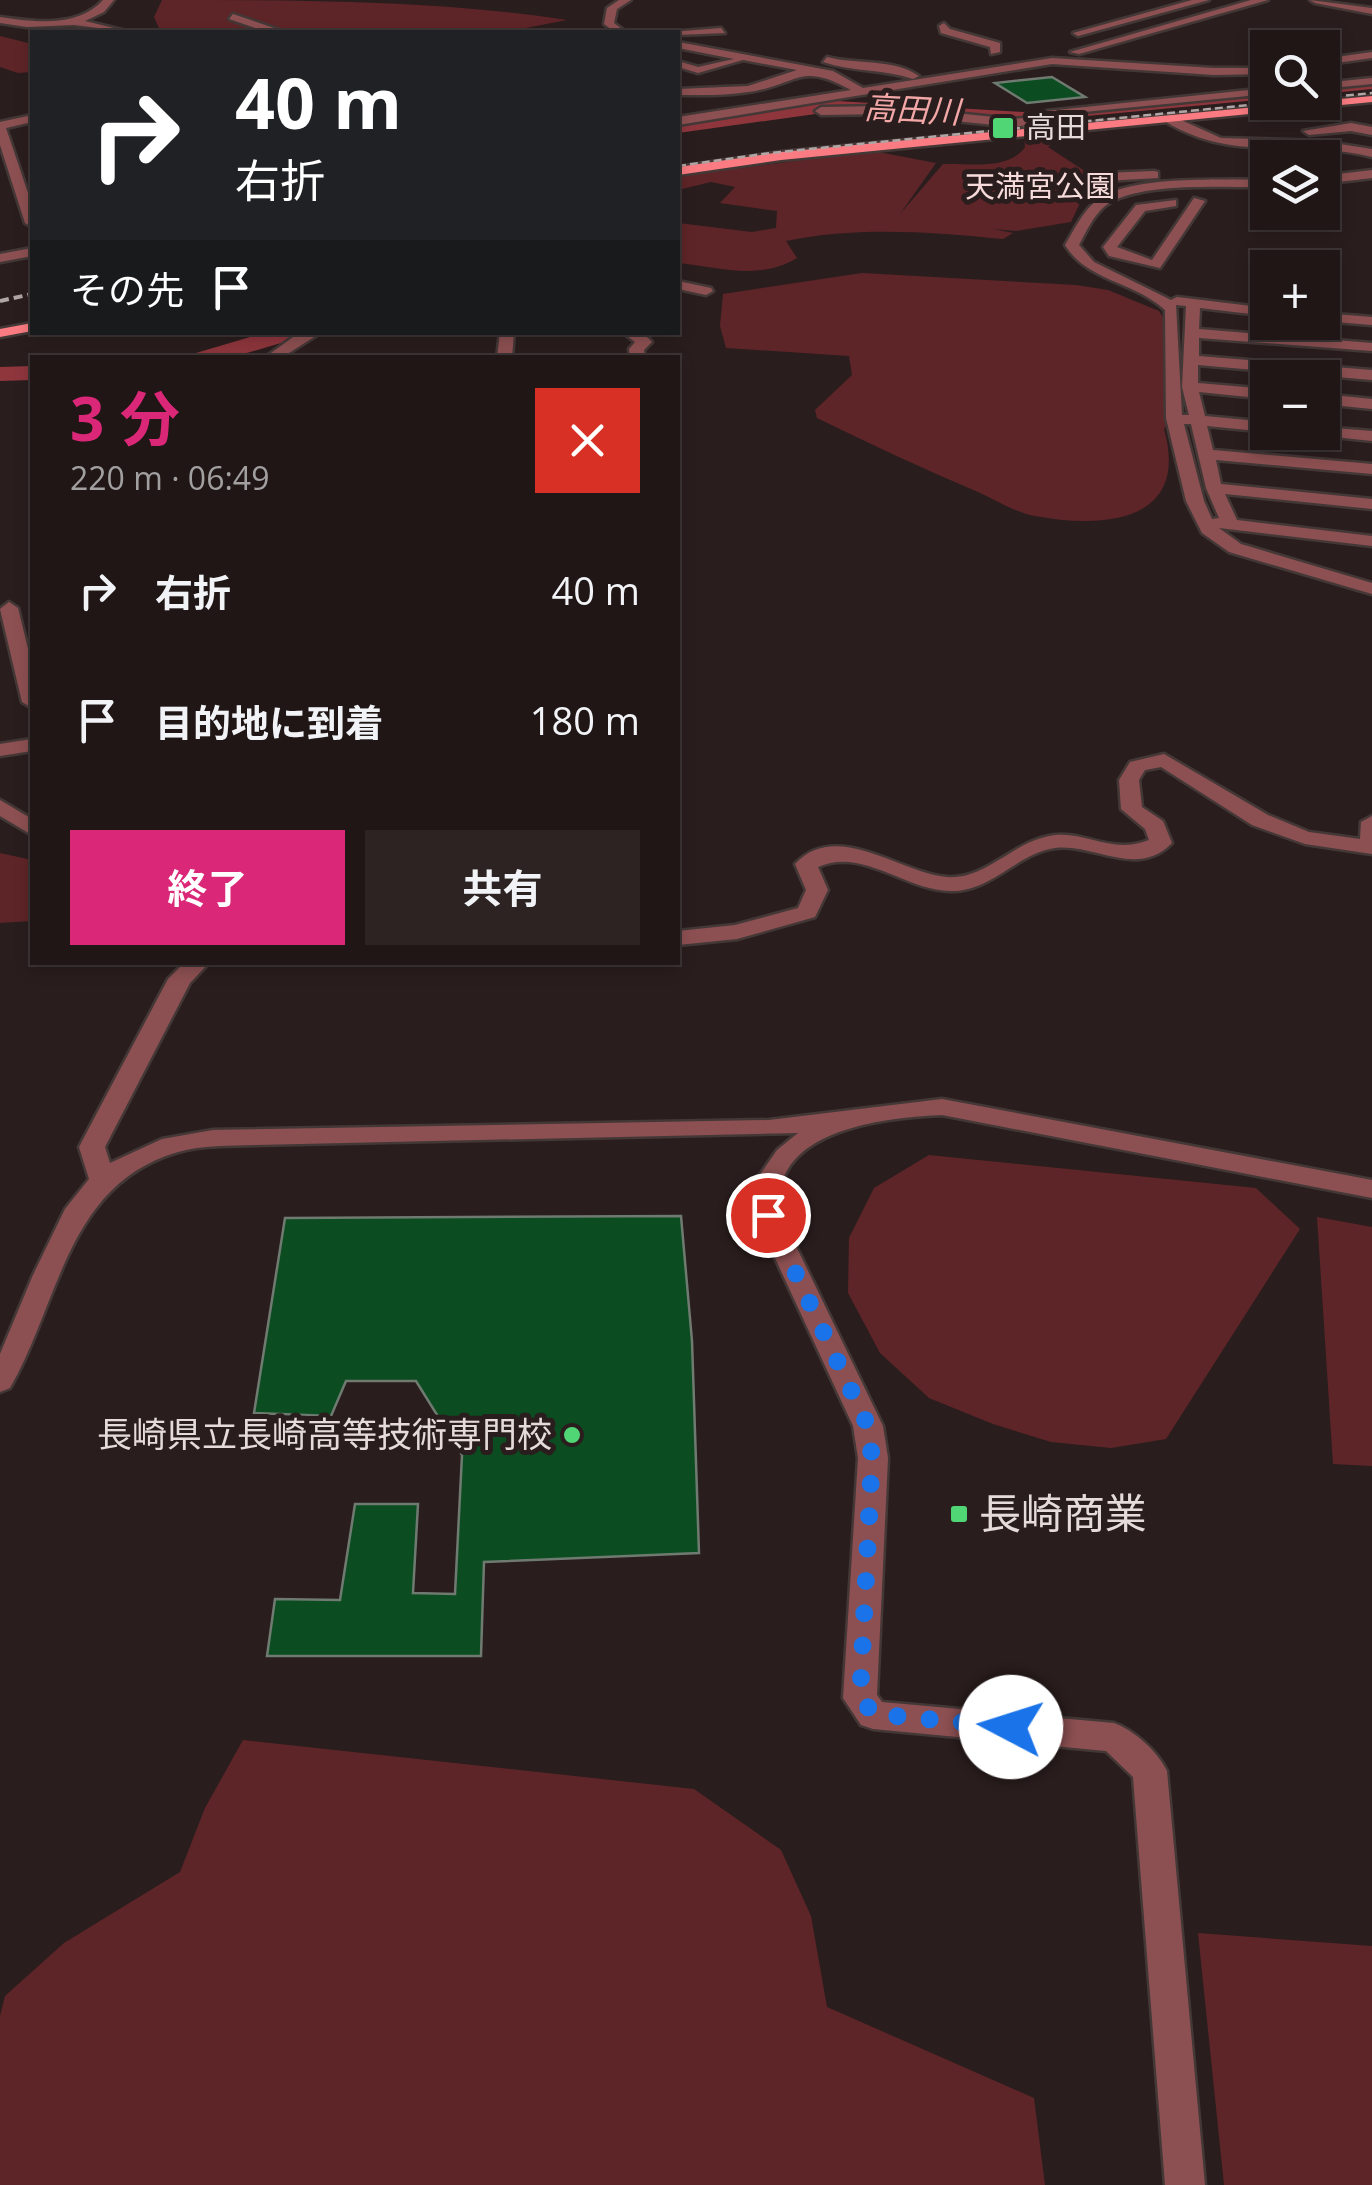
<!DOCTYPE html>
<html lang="ja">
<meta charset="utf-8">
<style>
body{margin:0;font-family:"Open Sans","Noto Sans JP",sans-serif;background:#2d2323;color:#f1f3f6;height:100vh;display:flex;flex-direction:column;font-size:38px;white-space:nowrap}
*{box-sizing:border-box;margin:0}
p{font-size:32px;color:#a29fa1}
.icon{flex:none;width:55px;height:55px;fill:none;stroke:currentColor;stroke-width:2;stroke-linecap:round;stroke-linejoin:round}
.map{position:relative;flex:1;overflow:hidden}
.side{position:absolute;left:30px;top:355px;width:650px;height:610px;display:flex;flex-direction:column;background:#201616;border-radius:0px;box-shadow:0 5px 15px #0003,0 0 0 2px #3d3535}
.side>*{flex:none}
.banner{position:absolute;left:30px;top:30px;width:650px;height:305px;border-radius:0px;box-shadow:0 5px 15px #0003,0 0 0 2px #3d3535;background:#202124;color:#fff;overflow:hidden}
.fabs{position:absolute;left:1250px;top:30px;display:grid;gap:20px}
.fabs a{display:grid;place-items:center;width:90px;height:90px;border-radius:0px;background:#201616;box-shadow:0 5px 15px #0003,0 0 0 2px #3d3535;font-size:50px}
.pin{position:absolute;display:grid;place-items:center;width:85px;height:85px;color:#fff;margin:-42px;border:5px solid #fff;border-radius:50%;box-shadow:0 2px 10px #0007}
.me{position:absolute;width:110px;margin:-55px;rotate:275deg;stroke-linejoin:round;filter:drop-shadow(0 0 8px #0008)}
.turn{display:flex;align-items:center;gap:35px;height:210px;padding:0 40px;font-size:45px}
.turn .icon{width:130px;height:130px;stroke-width:2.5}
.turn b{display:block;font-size:70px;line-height:85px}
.then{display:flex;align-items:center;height:95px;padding:0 40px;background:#0003;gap:20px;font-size:38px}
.round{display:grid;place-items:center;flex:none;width:105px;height:105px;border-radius:0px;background:#2d2323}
.head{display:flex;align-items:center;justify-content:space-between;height:170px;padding:0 40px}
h1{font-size:60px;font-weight:700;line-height:75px;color:#db2777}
.action{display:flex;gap:20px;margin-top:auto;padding:20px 40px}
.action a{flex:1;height:115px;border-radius:0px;background:#db2777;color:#fff;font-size:40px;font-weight:700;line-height:115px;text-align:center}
.action a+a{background:#2d2323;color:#f1f3f6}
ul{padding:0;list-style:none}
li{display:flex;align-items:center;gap:30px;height:130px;padding:0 40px}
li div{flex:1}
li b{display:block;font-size:38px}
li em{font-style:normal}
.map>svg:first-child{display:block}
</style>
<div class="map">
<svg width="1372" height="2185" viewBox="0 0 1372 2185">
<rect width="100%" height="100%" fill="#2a1d1d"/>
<g fill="#5e2528">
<path d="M 162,0 C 296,0 437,0 567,20 L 506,32 L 209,32 L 159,28 L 154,17 Z"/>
<path d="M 0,36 L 32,44 L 32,72 L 18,73 L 0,67 Z"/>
<path d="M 1061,134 L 1048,147 L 1100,181 L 1079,205 L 1071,222 L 1016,231 L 993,229 L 1013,233 L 1003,239 C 932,232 857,226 786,241 L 797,258 C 759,281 719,267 678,263 L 678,223 L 752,232 L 776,228 L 777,211 L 720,203 L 735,187 L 711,182 L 678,190 L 678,176 L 873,151 L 936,163 L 900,214 L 943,164 C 969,163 1009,171 1025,147 L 1024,137 Z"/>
<path d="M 862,273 L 1076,285 L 1108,290 L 1159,311 L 1171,330 L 1182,400 L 1164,429 C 1190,522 1105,529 1035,516 C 1016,513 996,500 978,492 C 924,469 870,444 817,418 L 815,410 L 852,375 L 849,356 L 726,348 L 720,326 L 723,294 Z"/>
<path d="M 0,853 L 32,860 L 32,921 L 0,923 Z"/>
<path d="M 929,1155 L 1256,1188 L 1300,1229 L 1166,1439 L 1111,1448 L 1051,1442 L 993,1424 L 929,1398 L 880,1353 L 848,1293 L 849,1238 L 874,1188 Z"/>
<path d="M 1317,1217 L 1372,1227 L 1372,1466 L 1333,1464 Z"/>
<path d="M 243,1740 L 694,1789 L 781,1850 L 811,1916 L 827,2007 L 1034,2098 L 1045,2185 L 0,2185 L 0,2016 L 5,1996 L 64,1943 L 180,1872 L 205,1808 Z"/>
<path d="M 1198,1933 L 1372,1946 L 1372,2185 L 1224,2185 Z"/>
</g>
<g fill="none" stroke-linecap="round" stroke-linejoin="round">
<g fill="#8f363d" fill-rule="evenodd">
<path d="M 1372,79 L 1372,89 L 1322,94 L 1322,84 Z"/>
<path d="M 1268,89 L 1268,99 L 1023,122 L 837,111 L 678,133 L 678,123 L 837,101 L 1023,112 Z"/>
<path d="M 267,332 L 304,332 L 301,337 L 230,358 L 193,358 L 196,353 Z"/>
<path d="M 32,366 L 32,380 L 0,381 L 0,367 Z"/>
</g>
</g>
<g fill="#0b4d21" stroke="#6f7a70" stroke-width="2.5">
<path d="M 1052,77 L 1085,97 L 1027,103 L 995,83 Z"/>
<path d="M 681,1216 L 692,1341 L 699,1553 L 484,1562 L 481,1656 L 267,1656 L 275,1599 L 340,1600 L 355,1504 L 418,1504 L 413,1593 L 455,1594 L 462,1455 L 416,1381 L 346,1381 L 331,1416 L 254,1413 L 285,1218 Z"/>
</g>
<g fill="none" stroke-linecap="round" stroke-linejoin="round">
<g stroke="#443837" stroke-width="5">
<g id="minor">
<path d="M 103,0 L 114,0 L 104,12 L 85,21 L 130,32 L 74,25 L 27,27 L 0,23 L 0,17 C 33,22 78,28 103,0 Z"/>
<path d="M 619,0 L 631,0 L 617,9 L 614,23 L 626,32 L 615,32 L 604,24 L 607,8 Z"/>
<path d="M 1192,0 L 1209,0 L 1078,36 L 1073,33 Z"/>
<path d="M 1251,0 L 1268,0 L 1079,54 L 1070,52 Z"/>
<path d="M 1310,0 L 1372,8 L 1372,14 L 1315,3 Z"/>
<path d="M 233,14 L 280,30 L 281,32 L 267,32 L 229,19 Z"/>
<path d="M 944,23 L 950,29 L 1000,43 L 1000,52 L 991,54 L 990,47 L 941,33 L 939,26 Z"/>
<path d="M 721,28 L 725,33 L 678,35 L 671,32 Z"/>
<path d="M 678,42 L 833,71 L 863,88 L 1052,58 L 1214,68 L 1268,68 L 1268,74 L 1214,75 L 1052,64 L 678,125 L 678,117 L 851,90 C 799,61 799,85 748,92 C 725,96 701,95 678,95 L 678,89 L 748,86 L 797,70 L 743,60 L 698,73 L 678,67 L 678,61 L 698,67 L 734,59 L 678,48 Z"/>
<path d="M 1372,52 L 1372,58 L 1322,65 L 1322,59 Z"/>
<path d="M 827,57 C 857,65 893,58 919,76 L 913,79 C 883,69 853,72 823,62 Z"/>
<path d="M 1372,78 L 1372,84 L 1322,89 L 1322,83 Z"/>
<path d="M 1268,88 L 1268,94 L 1043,116 L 1037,112 Z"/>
<path d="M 886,106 L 1014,119 L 1063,114 L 1069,118 L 1014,127 L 886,114 L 821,115 L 815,111 L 821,107 Z"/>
<path d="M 32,115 L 32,122 L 6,128 L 32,205 L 32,227 L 25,223 L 0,145 L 0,122 Z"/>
<path d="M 1170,115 L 1221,138 L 1320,141 L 1372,149 L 1372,157 C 1297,138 1237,164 1166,122 Z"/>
<path d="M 1351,123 L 1372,127 L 1372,135 L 1351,131 L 1309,135 L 1303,131 Z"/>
<path d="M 1372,170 L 1372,178 L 1322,184 L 1322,176 Z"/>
<path d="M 1154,171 L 1158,172 L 1158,178 L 1104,181 L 1098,177 L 1104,173 Z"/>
<path d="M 1268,179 L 1268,187 C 1227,188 1137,181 1105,206 C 1093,216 1086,232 1079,245 L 1094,262 L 1171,300 L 1177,297 L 1268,308 L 1268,316 L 1200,308 L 1199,329 L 1372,343 L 1372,351 L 1199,338 L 1199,356 L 1372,370 L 1372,380 L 1198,365 L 1198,383 L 1268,389 L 1268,399 L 1199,392 L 1205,416 L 1268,422 L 1268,432 L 1207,426 L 1213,450 L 1372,464 L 1372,474 L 1216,460 L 1221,484 L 1372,499 L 1372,509 L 1225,494 L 1237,520 L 1372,536 L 1372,546 L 1219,528 L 1241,544 L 1372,583 L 1372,594 L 1229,552 L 1202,533 L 1186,501 L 1166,418 L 1165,310 C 1134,281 1088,282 1065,245 C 1074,230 1083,211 1097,200 C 1133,174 1223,181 1268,179 ZM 1176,305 L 1186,306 L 1182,387 L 1189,415 L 1182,415 ZM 1184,424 L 1191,424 L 1206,488 L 1219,518 L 1212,519 L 1204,501 Z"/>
<path d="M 1194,198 L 1205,201 L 1160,268 L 1109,256 L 1103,247 L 1136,205 L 1176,200 L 1176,206 L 1145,211 L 1117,247 L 1152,260 Z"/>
<path d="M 32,248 L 32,256 L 0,262 L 0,254 Z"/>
<path d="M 678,281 L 711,288 L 713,291 L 706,295 L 678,289 Z"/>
<path d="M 1322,313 L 1372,317 L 1372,325 L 1322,321 Z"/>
<path d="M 300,332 L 322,332 L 281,358 L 264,358 Z"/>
<path d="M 500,332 L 514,332 L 512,358 L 497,358 Z"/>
<path d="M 622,332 C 634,332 644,332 652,342 L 644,350 L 645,358 L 630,358 L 629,349 L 635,342 Z"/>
<path d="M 1322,394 L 1372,399 L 1372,409 L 1322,404 Z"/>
<path d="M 1322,427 L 1372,431 L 1372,441 L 1316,435 L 1314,432 L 1322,432 Z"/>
<path d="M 9,602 L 18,608 L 32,665 L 32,708 L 22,702 L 0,609 Z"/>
<path d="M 32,739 L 32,751 L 0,756 L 0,744 Z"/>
<path d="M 1164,754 L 1268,815 L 1309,832 L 1360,839 L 1361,822 L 1372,816 L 1372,854 L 1305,844 L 1252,825 L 1161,767 L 1145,770 L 1139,780 L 1142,807 L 1163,821 L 1172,843 C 1137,879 1094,843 1055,848 C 1017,853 992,892 950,891 C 905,890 862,847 818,867 L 828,890 L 815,917 L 737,939 L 678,945 L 678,931 L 735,925 L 798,908 L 806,890 L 795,864 C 837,819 901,874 947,877 C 983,880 1011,845 1045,837 C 1082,827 1109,856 1149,840 L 1145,829 L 1121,809 L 1119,780 L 1130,762 Z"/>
<path d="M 0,800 L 32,819 L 32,835 L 0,816 Z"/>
<path d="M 185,962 L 210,962 L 190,983 L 105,1147 L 110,1163 L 162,1139 L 213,1130 L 769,1120 L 942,1099 L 1372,1180 L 1372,1198 L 942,1115 C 895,1117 798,1126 782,1183 C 780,1193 782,1205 781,1215 L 883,1426 L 888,1458 L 877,1695 L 882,1702 L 1114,1723 C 1134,1730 1158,1752 1167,1771 L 1205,2185 L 1165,2185 L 1133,1777 L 1106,1751 L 873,1729 L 861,1725 L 843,1698 L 858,1458 L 853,1426 L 755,1215 L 759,1176 L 777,1150 L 798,1133 L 255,1145 C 230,1146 202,1145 178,1152 C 67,1184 60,1301 10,1388 L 0,1392 L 0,1354 L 33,1275 L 65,1209 L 89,1179 L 79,1147 L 168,979 Z"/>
</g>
</g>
<g stroke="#443837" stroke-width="5">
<g id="major">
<path d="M 1372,96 L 1372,102 L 781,160 L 678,175 L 678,167 L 781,152 Z"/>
<path d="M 32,323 L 32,331 L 0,337 L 0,329 Z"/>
</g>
</g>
<use href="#minor" fill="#8d5052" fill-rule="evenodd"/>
<use href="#major" fill="#fa7c82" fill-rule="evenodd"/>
<g stroke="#b0a6a5" stroke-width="2.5" stroke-dasharray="8 4" stroke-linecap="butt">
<path d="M 1322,98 L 1372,93"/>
<path d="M 678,166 L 770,153 L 1279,102"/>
</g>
<path stroke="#b0a6a5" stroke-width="4" stroke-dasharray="9 5" stroke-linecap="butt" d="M 0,301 L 32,294"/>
</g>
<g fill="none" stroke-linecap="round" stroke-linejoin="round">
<path stroke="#1a73e8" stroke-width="18" stroke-dasharray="0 32.4" d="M 768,1215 L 868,1426 L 872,1458 L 860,1698 L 874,1714 L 1011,1727"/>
</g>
<g fill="#50d674" stroke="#2a1d1d" stroke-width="4">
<rect x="991" y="116" width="24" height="24" rx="5"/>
<circle cx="572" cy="1435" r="10"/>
<rect x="949" y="1504" width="20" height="20" rx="5"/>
</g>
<g text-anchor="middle" stroke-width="10" stroke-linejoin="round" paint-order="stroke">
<g font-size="30" fill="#e4dbda" stroke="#2a1d1d" text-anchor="start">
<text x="1026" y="138">高田</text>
</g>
<g font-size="30" fill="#f6dbda" stroke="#2a1d1d">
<text x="1040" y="197">天満宮公園</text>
</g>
<g font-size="32" font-style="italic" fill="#f3a7a7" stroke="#2a1d1d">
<text transform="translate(912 110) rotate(3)" y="11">高田川</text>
</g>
<g font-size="35" fill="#e4dbda" stroke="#2a1d1d" text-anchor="end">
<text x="552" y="1447">長崎県立長崎高等技術専門校</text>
</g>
<g font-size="42" fill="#e4dbda" stroke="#2a1d1d" text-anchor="start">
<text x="979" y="1529">長崎商業</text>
</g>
</g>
</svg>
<div class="fabs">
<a><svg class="icon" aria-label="search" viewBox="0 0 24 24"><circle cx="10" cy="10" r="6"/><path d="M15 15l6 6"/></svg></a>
<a><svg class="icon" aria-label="layers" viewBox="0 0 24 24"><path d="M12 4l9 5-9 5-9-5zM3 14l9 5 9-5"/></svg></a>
<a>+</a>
<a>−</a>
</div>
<div class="pin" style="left:768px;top:1215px;background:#d93025"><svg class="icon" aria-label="arrive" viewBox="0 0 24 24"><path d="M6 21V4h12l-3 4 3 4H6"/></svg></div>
<svg class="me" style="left:1011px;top:1727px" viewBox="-20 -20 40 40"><circle r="19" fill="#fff"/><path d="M0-13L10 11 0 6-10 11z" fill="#1a73e8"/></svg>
<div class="banner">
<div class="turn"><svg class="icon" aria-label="right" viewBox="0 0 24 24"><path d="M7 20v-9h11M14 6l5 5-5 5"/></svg><div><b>40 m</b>右折</div></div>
<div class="then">その先<svg class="icon" aria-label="arrive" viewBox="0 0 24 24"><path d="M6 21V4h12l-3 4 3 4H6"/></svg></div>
</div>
<section class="side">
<div class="head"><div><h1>3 分</h1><p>220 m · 06:49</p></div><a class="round" style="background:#d93025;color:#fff"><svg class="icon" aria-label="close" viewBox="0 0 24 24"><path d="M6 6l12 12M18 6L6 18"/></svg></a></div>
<ul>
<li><svg class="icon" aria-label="right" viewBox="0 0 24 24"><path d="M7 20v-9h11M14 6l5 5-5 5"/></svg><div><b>右折</b></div><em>40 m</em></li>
<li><svg class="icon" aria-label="arrive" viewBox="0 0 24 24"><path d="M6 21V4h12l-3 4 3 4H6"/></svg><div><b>目的地に到着</b></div><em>180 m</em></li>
</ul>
<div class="action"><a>終了</a><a>共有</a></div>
</section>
</div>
